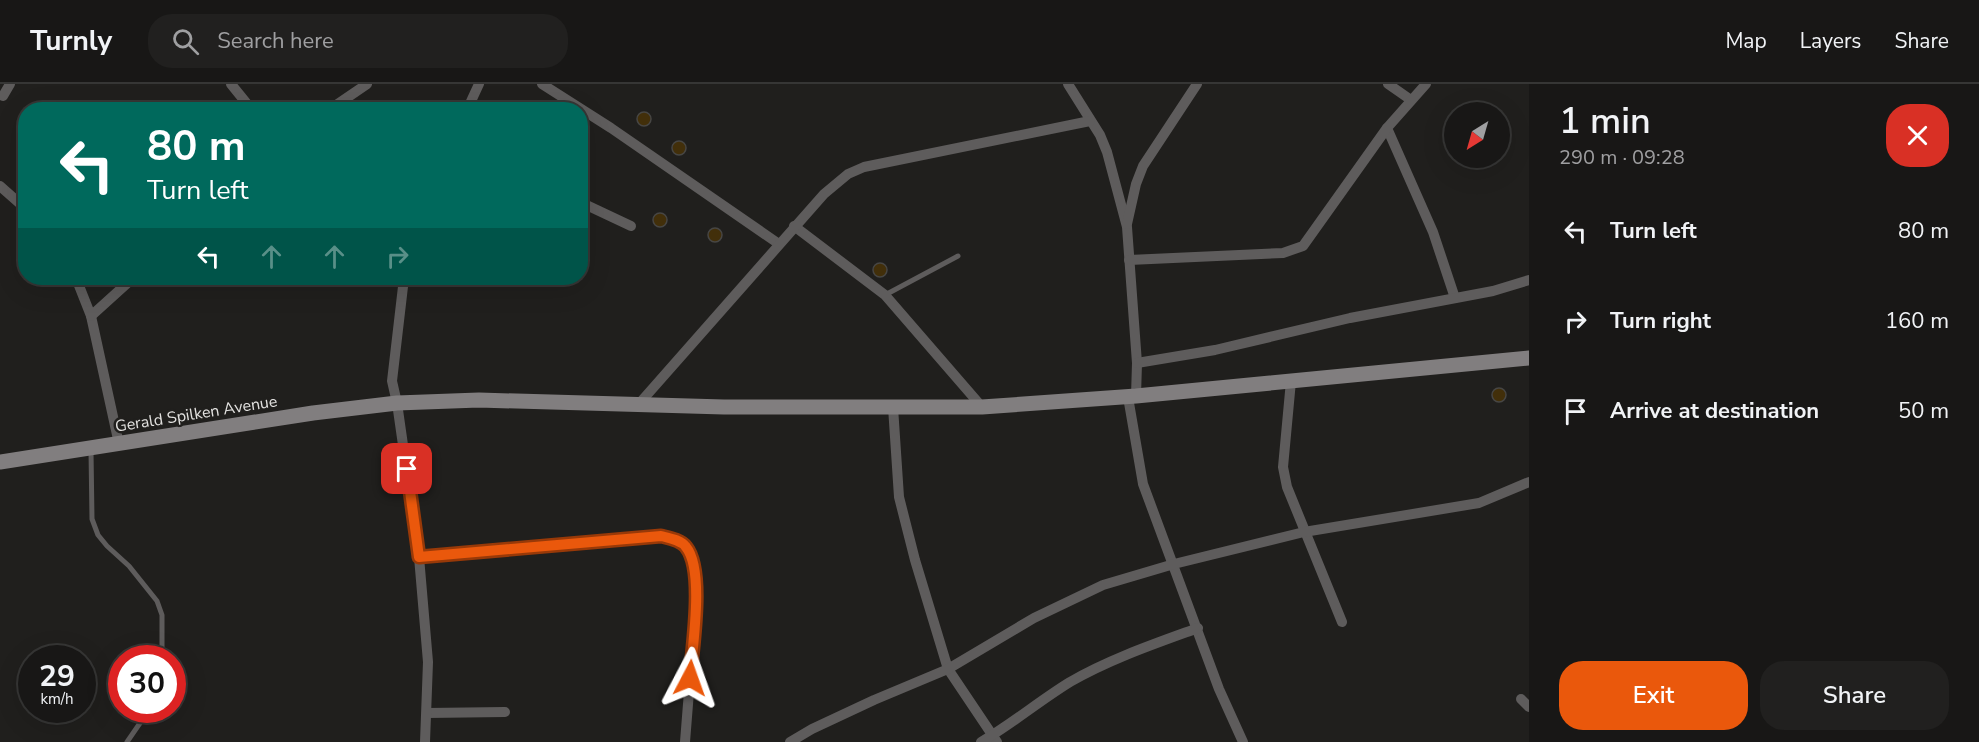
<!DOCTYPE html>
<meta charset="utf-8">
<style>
body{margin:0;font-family:"Nunito Sans",sans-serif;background:#21201f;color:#f1f3f6;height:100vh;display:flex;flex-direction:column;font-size:22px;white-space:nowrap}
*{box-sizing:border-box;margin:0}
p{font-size:20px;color:#9f9fa1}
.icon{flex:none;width:33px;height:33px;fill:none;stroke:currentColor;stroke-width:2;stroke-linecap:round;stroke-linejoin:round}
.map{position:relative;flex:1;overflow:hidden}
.drawer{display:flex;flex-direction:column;background:#181716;width:450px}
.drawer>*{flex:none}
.top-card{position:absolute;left:18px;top:18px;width:570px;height:183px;border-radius:24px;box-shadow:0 6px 24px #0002,0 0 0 2px #363635;background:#00695c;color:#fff;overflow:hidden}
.needle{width:39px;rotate:217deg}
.tools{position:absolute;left:1444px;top:18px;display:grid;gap:12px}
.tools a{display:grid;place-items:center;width:66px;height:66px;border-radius:50%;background:#181716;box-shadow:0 6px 24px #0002,0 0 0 2px #363635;font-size:30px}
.speed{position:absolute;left:18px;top:561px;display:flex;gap:12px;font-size:30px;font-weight:700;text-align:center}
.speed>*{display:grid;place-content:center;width:78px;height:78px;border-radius:50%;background:#181716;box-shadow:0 6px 24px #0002,0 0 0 2px #363635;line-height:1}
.speed small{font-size:15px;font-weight:400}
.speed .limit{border:9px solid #d22;background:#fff;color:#111}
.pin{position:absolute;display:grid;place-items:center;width:51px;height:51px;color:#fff;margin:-26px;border-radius:12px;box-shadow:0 3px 9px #0006}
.me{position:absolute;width:66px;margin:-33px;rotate:4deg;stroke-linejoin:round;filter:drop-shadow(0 0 4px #0008)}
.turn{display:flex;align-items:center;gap:21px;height:126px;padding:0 30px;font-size:27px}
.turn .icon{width:78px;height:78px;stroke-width:2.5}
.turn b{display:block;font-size:42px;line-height:51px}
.lanes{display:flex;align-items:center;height:57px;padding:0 30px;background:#0003;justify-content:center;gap:30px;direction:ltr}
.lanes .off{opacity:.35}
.round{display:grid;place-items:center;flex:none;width:63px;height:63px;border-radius:24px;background:#21201f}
.headline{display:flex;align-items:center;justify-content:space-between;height:102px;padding:0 30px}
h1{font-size:36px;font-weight:600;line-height:45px}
.action{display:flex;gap:12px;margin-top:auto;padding:12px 30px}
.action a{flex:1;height:69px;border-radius:24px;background:#ea580c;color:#fff;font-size:24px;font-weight:600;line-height:69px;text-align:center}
.action a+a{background:#21201f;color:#f1f3f6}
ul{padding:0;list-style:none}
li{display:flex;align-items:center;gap:18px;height:90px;padding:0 30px}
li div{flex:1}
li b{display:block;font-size:22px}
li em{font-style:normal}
header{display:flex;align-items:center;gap:36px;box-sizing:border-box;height:84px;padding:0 30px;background:#181716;border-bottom:2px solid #363635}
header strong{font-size:28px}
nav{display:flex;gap:33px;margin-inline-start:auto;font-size:21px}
.search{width:420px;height:54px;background:#21201f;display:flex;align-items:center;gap:15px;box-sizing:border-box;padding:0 21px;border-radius:24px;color:#9f9fa1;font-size:22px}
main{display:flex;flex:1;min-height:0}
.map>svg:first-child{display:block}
</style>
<header>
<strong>Turnly</strong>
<div class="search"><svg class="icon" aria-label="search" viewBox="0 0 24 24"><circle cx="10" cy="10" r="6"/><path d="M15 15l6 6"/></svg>Search here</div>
<nav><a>Map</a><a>Layers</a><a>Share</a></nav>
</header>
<main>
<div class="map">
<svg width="1529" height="658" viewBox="0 0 1529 658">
<rect width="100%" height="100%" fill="#201f1d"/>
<g fill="#422f0a" stroke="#474644" stroke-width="1.5">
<circle cx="644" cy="35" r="7"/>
<circle cx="679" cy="64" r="7"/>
<circle cx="660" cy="136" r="7"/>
<circle cx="715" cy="151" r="7"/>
<circle cx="880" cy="186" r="7"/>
<circle cx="1499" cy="311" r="7"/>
</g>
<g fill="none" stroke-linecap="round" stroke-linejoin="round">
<g stroke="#5e5c5c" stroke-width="5">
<path d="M 885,211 L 958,172"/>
<path d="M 91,367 L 92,435 L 98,451 L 107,462 L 129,482 L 157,517 L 162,531 L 162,574"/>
<path d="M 127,658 L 149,626"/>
</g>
<g stroke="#5e5c5c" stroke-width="10">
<path d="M 231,0 L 252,26"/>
<path d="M 542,0 L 611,44 L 779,160"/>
<path d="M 1068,0 L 1100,51 L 1107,68 L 1127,143 L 1137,279 L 1136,312"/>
<path d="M 1388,0 L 1411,16"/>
<path d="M 3,12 L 10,0"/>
<path d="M 329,26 L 367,0"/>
<path d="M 467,26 L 479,0"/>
<path d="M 1387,44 L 1433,148 L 1455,214"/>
<path d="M 0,102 L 26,125"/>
<path d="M 580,118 L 631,142"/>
<path d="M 1127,140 L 1136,100 L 1143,82 L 1197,0"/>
<path d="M 794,142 L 885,211 L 982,323"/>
<path d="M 1129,176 L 1283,169 L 1303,162 L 1387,44 L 1426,0"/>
<path d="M 76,194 L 91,232 L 119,360"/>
<path d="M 404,194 L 392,297 L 397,319 L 419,473"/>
<path d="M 91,232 L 133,194"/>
<path d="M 1137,279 L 1215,266 L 1350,234 L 1493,207 L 1529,196"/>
<path d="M 1291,297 L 1283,383 L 1287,403 L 1342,538"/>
<path d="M 1128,313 L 1143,400 L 1219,605 L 1243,658"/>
<path d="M 638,321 L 824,110 L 848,90 L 864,83 L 1090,37"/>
<path d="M 893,323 L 899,413 L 915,476 L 948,585 L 997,658"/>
<path d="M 1521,615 L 1529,623"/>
<path d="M 427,629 L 505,628"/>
<path d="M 425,658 L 428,578 L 419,473 L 661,452 L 672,454 L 686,462 L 694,477 L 696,519 L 685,658"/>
<path d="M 790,658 L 812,645 L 874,616 L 948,585 L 1034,534 L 1103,501 L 1174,480 L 1304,448 L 1479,419 L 1529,398"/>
<path d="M 981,658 C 1012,640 1039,617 1070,598 C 1110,575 1154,560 1198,544"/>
</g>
<path stroke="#817e7f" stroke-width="15" d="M 0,378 L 313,329 L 397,319 L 479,316 L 724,323 L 982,323 L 1136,312 L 1529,274"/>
</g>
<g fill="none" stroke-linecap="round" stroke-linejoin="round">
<g stroke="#983908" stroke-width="15">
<path id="route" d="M 407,385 L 419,473 L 661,452 C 669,454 681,456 686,463 C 705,486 692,565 690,594"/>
</g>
<use href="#route" stroke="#ea580c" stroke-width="10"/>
</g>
<g text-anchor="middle" stroke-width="5" stroke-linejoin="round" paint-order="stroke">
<g font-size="16" fill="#e2e1df" stroke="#201f1d">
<text transform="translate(196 329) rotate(-9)" y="6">Gerald Spilken Avenue</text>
</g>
</g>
</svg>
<div class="tools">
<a><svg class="needle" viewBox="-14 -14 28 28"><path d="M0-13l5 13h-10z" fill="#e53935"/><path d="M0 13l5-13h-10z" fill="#9f9fa1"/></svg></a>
</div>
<div class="speed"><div>29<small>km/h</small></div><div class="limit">30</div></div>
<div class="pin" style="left:407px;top:385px;background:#d93025"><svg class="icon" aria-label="arrive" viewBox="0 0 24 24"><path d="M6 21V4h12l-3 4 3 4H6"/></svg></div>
<svg class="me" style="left:690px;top:594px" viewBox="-20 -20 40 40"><path d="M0-17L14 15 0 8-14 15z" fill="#ea580c" stroke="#fff" stroke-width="4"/></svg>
<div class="top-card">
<div class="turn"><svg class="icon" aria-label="left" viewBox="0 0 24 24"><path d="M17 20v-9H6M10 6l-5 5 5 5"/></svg><div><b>80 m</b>Turn left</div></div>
<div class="lanes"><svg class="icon" aria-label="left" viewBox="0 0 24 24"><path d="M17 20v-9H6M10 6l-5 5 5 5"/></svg><svg class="icon off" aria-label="ahead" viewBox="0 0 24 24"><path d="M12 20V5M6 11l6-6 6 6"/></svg><svg class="icon off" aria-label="ahead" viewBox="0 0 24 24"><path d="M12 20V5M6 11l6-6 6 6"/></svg><svg class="icon off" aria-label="right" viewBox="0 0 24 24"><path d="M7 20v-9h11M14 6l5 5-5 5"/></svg></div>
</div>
</div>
<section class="drawer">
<div class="headline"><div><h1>1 min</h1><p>290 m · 09:28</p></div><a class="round" style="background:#d93025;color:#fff"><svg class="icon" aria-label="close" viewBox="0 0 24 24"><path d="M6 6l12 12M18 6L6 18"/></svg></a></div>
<ul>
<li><svg class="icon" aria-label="left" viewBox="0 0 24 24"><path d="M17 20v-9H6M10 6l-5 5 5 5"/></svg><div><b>Turn left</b></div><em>80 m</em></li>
<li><svg class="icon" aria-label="right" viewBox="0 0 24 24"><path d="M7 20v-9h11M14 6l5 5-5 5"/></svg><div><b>Turn right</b></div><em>160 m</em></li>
<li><svg class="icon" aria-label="arrive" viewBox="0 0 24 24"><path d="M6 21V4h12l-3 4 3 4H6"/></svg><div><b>Arrive at destination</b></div><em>50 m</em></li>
</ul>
<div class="action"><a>Exit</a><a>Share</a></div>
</section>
</main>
